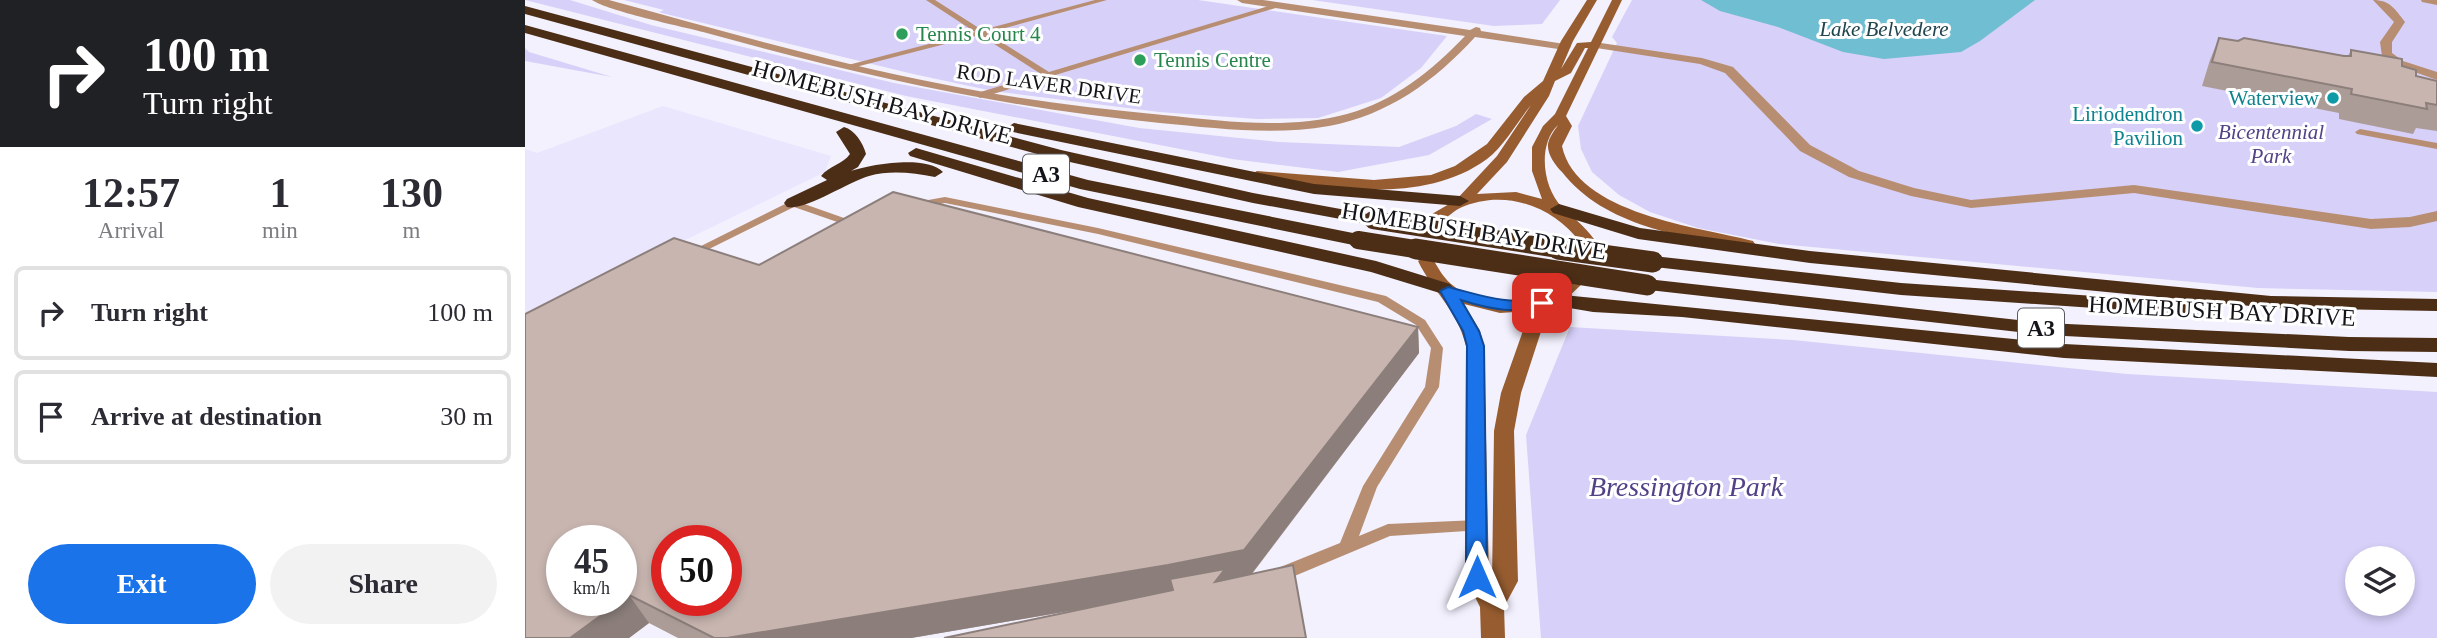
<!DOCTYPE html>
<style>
body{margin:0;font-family:"Times New Roman",serif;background:#f2f2f3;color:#2b2b33;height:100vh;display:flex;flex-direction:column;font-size:26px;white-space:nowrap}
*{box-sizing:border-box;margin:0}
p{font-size:23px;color:#7c7c81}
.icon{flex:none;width:38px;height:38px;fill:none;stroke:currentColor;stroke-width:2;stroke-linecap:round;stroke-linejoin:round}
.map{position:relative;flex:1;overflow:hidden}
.drawer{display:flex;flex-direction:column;background:#fff;width:525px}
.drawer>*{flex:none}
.top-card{background:#202124;color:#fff;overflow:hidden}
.tools{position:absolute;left:1820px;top:546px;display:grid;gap:14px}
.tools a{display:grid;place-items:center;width:70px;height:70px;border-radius:50%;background:#fff;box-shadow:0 4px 10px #0003;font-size:35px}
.speed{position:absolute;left:21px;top:525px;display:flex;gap:14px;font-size:35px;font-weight:700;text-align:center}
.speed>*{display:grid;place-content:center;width:91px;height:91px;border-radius:50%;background:#fff;box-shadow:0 4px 10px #0003;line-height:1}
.speed small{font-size:18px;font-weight:400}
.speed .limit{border:10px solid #d22;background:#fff;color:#111}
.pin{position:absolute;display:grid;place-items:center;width:60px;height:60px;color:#fff;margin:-30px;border-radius:14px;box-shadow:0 4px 10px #0006}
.me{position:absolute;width:77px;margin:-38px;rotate:0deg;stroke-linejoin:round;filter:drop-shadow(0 0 5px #0008)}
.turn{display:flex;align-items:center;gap:24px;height:147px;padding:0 28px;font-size:32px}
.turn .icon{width:91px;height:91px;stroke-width:2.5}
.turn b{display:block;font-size:49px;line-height:60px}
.eta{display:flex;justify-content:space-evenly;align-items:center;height:119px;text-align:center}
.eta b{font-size:42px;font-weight:700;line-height:49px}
.button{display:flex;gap:14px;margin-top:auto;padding:14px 28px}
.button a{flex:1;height:80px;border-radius:42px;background:#1a73e8;color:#fff;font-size:28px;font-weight:700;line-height:80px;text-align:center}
.button a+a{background:#f2f2f3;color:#2b2b33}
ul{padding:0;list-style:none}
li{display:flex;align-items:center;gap:21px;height:94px;margin:0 14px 10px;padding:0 14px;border:4px solid #e1e1e2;border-radius:10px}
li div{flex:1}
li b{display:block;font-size:26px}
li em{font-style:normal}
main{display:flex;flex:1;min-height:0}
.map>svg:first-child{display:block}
</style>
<main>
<section class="drawer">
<div class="top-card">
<div class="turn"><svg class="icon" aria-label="right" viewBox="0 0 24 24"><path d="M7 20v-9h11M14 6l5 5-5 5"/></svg><div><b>100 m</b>Turn right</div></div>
</div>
<div class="eta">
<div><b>12:57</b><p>Arrival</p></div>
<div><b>1</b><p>min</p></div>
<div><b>130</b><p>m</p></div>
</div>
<ul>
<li><svg class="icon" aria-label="right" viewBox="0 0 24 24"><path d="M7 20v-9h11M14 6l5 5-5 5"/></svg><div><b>Turn right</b></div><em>100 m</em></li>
<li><svg class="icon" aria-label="arrive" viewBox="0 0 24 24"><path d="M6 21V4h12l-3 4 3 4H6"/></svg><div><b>Arrive at destination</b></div><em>30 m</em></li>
</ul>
<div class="button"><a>Exit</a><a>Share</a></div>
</section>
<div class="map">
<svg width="1912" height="638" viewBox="0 0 1912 638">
<rect width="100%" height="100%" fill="#f3f1fe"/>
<path fill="#e9e6fe" d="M 138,106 L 306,156 L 300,172 L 0,318 L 0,149 L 12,153 Z"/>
<g fill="#d7d0f9" fill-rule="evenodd">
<path d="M 0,0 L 45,0 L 126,25 L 369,83 L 614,128 L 754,142 L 874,147 L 931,126 L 951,114 L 967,119 L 904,155 L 813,172 L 707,159 L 381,96 Z"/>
<path d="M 99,0 L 673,0 L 922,36 L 896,68 L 856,98 L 793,118 L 732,119 L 634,112 L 468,91 L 388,74 L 137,13 L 134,12 L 139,10 Z"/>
<path d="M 787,0 L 1035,0 L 1017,24 L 969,26 Z"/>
<path d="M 1107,0 L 1912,0 L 1912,292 L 1733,288 L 1254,244 L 1173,228 L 1125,212 L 1094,195 L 1067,172 L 1056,149 L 1053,126 L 1092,43 L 1087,37 Z"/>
<path d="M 0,48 L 4,52 L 87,77 L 0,61 Z"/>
<path d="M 1045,327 L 1268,340 L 1602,374 L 1912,392 L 1912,638 L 1016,638 L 1001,435 ZM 1832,558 L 1878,558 L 1878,604 L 1832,604 Z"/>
</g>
<path fill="#70bed1" d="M 1176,0 L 1510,0 L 1455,41 L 1436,52 L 1359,59 L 1318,52 L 1253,27 L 1195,11 Z"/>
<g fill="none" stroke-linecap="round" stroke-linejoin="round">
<g fill="#b78e72" fill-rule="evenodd">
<path d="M 401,0 L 410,0 L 457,30 L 570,0 L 582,0 L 462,33 L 524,72 L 750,4 L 757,6 L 455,98 L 451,95 L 452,93 L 516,74 L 455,35 L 323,69 L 323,65 L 450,32 Z"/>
<path d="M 1835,129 L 1912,143 L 1912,149 L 1832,134 L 1830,132 Z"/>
<path d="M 420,197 L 573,228 L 861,296 L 900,320 L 918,348 L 914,387 L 852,487 L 834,536 L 863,524 L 952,520 L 957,522 L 960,526 L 957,530 L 865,536 L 760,580 L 754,581 L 748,580 L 746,575 L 748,570 L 815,543 L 838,486 L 900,387 L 906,348 L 891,325 L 853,302 L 573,234 L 420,203 L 392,208 L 387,205 L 392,202 Z"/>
<path d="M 268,200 L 319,218 L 330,215 L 335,218 L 334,220 L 318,224 L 269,207 L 168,257 L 164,258 L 158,255 Z"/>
</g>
<g fill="#b78e72" fill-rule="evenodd">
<path d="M 67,0 L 84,0 C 194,30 305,62 417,84 C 490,99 564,108 638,115 C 698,121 763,130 822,114 C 868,102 908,70 940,36 L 717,3 L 712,0 L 738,0 L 945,30 L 951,27 L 955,28 L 956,31 L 1040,44 L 1046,47 L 1040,50 L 950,37 C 910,81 863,115 804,126 C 748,136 690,128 635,123 C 479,108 329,74 178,32 C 155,26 83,11 67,0 Z"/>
<path d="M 1848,0 C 1865,0 1870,9 1880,22 L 1867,42 L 1867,53 L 1878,61 L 1912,72 L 1912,80 L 1870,65 L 1857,56 L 1855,42 L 1869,22 Z"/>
<path d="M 1896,0 L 1912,0 L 1912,5 L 1897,2 Z"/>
<path d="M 1069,42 L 1177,58 L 1208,67 L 1285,145 L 1334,171 L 1389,188 L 1446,200 L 1609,185 L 1846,219 L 1885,217 L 1912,211 L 1912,221 L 1885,227 L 1846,229 L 1609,193 L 1446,208 L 1386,196 L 1324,177 L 1275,151 L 1200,73 L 1175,64 L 1065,47 L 1063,45 Z"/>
</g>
<g fill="#975d30" fill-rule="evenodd">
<path d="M 1062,0 L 1072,0 L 1048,41 L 1036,69 L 1052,43 L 1066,42 L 1087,0 L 1097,0 L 1041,116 L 1047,126 L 1037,146 C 1051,214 1174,227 1228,241 L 1230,244 L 1228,247 L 1222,249 C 1157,236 1080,227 1037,172 C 1030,165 1022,154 1023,144 C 1024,137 1030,130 1033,125 C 1012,145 1018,188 1037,207 C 1049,218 1059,226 1069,239 L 1067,242 L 1055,242 C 1028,206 979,188 935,208 C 925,213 919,223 907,220 L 904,217 L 907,214 L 931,200 L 972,156 L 1006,105 C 992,122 980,145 962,159 C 898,206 805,187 732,179 L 725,175 L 732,171 L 849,180 L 906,175 L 930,166 L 962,144 L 999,97 L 1018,81 L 1036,41 ZM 1060,48 L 1063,48 L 1030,114 L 1018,126 L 1007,147 L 1007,171 L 1017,199 L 991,192 L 952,194 L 982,162 L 1024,96 L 1030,81 L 1046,73 Z"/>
<path d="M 901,256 L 907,258 C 913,267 917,276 926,284 C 950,304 996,310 1024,295 C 1035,289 1042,276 1056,279 L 1058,283 L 1040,300 L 1024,307 L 996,393 L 989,431 L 993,581 L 979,607 L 980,638 L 956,638 L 955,607 L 940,577 L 941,346 C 932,309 908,292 893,261 ZM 939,304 L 975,313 L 1005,311 L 976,393 L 969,431 L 967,584 L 964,577 L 959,346 L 955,331 Z"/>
</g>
<g fill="#4c2e17" fill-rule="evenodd">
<path d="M 0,6 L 536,150 L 728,193 L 848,215 L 857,220 L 848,225 L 728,203 L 527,158 L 0,14 Z"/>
<path d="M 0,25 L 563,180 L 833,234 L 842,240 L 833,246 L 555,189 L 0,33 Z"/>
<path d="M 489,123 L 789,184 L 935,196 L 944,201 L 935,206 L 789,194 L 483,131 L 481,128 Z"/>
<path d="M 319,127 C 330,130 338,143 341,154 L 333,167 L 326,171 C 347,164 402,155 418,172 L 410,177 C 388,173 366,170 344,176 C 323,182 280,211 262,207 L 259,203 L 262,199 L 302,180 L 296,176 C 304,166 318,164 325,154 L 311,132 Z"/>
<path d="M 391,148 L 563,198 L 851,261 L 925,284 L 928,288 L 925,292 L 918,294 L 846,272 L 553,207 L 385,156 L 383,153 Z"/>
<path d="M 1034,204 L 1115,228 L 1285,251 L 1746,296 L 1912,299 L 1912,311 L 1746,308 L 1285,263 L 1113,239 L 1028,213 L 1025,209 Z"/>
<path d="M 1128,256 L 1376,283 L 1687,304 L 1694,306 L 1697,310 L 1694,314 L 1687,316 L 1376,295 L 1121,266 L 1118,262 L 1121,258 Z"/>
<path d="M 1122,279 L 1521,323 L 1824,337 L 1912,338 L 1912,352 L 1824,351 L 1521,335 L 1115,289 L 1112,285 L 1115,281 Z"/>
<path d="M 1028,294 L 1539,344 L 1912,363 L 1912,377 L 1539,358 L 1157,317 L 1068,312 L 1021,304 L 1018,300 L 1021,296 Z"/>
</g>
<g stroke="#4c2e17" stroke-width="18">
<path d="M 848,220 L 1046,251"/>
<path d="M 833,240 L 902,251"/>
</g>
<g stroke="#4c2e17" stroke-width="21">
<path d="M 891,249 L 1122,285"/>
<path d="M 1033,249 L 1128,262"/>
</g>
</g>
<g fill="#ac9c97">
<path d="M 1694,38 L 1819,56 L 1823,56 L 1826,50 L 1877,66 L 1891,76 L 1912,81 L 1912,131 L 1891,128 L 1888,134 L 1814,119 L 1814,113 L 1677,86 L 1685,60 Z"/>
<path d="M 234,265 L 893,327 L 894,353 L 727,574 L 563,608 L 386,638 L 153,638 L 124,623 L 104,638 L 0,638 Z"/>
</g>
<g fill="#8c7f7b">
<path d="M 893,327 L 894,353 L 724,577 L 650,593 L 386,638 L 202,638 Z"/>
<path d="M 104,595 L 124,623 L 104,638 L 45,638 Z"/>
</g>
<g fill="#c8b5b0" stroke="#8c7f7b" stroke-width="2" fill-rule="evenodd">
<path d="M 1694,38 L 1713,41 L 1719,38 L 1819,56 L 1826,56 L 1826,50 L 1877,59 L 1877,66 L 1891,70 L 1891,76 L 1912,81 L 1912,105 L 1901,103 L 1902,109 L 1826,94 L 1827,89 L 1687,62 Z"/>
<path d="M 368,192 L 893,327 L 719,550 L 643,565 L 202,638 L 189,638 L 104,595 L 45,638 L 0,638 L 0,314 L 149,238 L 234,265 ZM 37,541 L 96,541 L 96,600 L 37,600 ZM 142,541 L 201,541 L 201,600 L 142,600 Z"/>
<path d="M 768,565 L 781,638 L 419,638 L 648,590 L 645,579 L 700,569 L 690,582 Z"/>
</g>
<path fill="#1a73e8" stroke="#114b97" stroke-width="2" d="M 923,287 C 956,295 982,306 1017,298 L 1025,303 L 1023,306 C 991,314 967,310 936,300 L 954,331 L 959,346 L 962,577 L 959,583 L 952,585 L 944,583 L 941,577 L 942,346 L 938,331 L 915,291 Z"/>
<g fill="#2e9e5b" stroke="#fff" stroke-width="2.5">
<circle cx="377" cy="34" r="7"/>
<circle cx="615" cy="60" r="7"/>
</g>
<g fill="#0f9aa8" stroke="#fff" stroke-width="2.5">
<circle cx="1808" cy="98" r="7"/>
<circle cx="1672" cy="126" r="7"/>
</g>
<g text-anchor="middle" stroke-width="6" stroke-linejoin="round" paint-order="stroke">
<g font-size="21" font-style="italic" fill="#20454d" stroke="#fff">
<text x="1359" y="36">Lake Belvedere</text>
</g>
<g font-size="21" fill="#27864d" stroke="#fff" text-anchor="start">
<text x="391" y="41">Tennis Court 4</text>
<text x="629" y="67">Tennis Centre</text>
</g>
<g font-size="21" fill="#141319" stroke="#fff">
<text transform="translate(524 84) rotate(8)" y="7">ROD LAVER DRIVE</text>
</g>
<g font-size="21" fill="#0d838f" stroke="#fff" text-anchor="end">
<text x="1794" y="105">Waterview</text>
<text x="1658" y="121">Liriodendron<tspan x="1658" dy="24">Pavilion</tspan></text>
</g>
<g font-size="21" font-style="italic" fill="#534287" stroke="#fff">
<text x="1746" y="139">Bicentennial<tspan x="1746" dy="24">Park</tspan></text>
</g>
<g fill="#fff" stroke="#5a5a5e" stroke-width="2">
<rect x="498" y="154.5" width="46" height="39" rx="5"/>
<rect x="1493" y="308.5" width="46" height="39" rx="5"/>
</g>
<g font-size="23" font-weight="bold" fill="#141319">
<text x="521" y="182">A3</text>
<text x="1516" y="336">A3</text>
</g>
<g font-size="24" fill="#141319" stroke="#fff">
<text transform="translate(357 102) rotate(15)" y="8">HOMEBUSH BAY DRIVE</text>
<text transform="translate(949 231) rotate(9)" y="8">HOMEBUSH BAY DRIVE</text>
<text transform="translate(1697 311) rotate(3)" y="8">HOMEBUSH BAY DRIVE</text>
</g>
<g font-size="28" font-style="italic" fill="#534287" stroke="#fff">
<text x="1161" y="496">Bressington Park</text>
</g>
</g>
</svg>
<div class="tools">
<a><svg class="icon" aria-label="layers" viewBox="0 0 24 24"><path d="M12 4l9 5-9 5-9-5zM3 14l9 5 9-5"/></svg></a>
</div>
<div class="speed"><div>45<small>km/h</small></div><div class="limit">50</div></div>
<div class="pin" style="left:1017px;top:303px;background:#d93025"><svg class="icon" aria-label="arrive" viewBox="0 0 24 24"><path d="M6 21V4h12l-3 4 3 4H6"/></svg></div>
<svg class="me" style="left:952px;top:577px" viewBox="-20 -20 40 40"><path d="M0-17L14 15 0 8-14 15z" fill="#1a73e8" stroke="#fff" stroke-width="4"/></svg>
</div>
</main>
